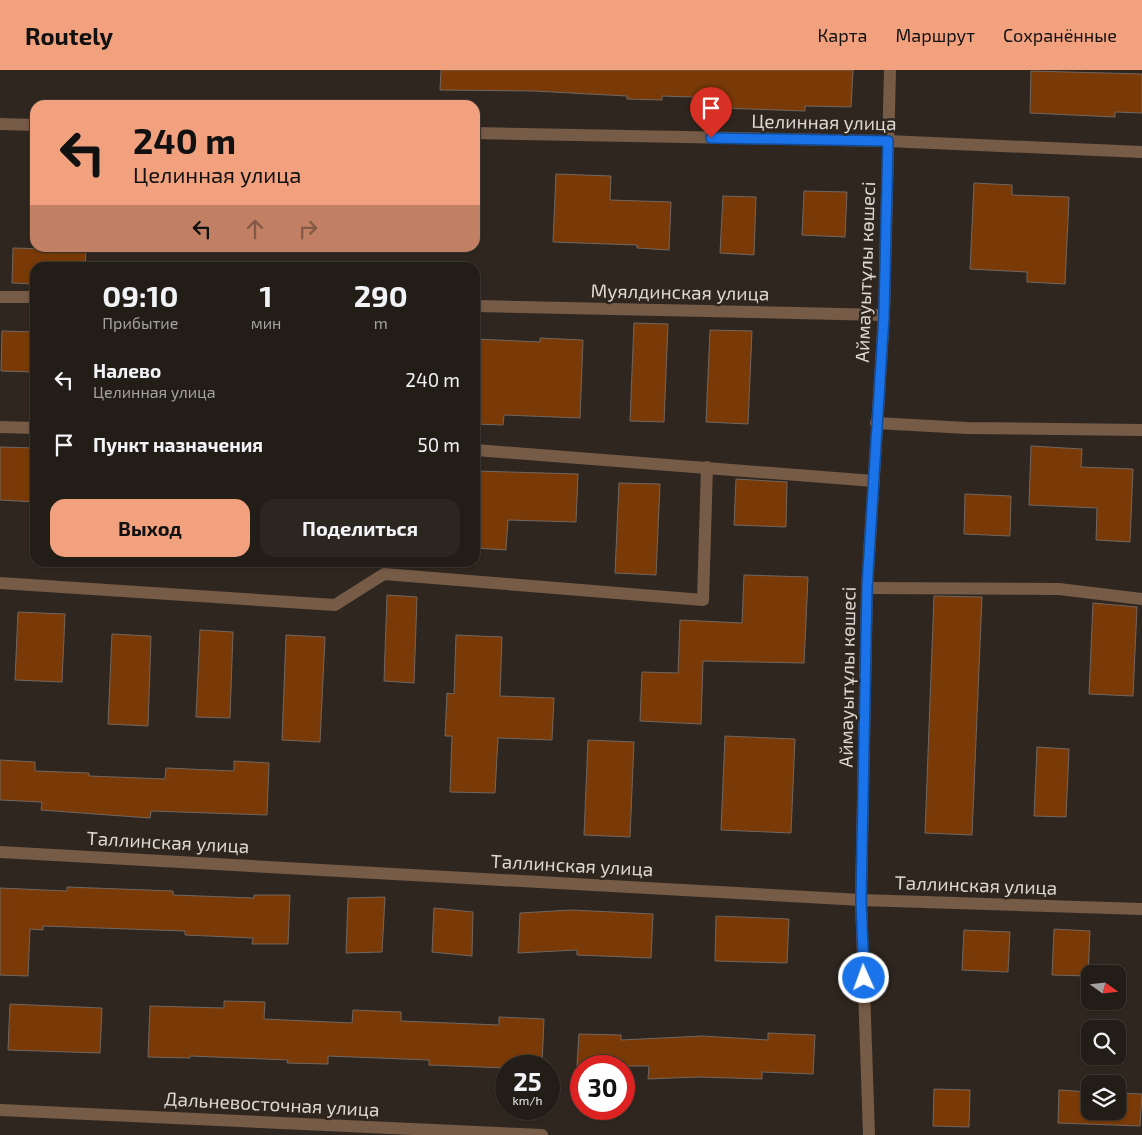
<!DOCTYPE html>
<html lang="ru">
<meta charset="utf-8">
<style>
body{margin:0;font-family:"Exo 2",sans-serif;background:#2b2620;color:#f1f3f6;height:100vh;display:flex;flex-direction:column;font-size:19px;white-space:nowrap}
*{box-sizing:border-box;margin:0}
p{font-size:16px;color:#a3a2a1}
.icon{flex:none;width:28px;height:28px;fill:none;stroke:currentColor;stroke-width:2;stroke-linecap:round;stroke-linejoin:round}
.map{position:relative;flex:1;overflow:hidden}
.drawer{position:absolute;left:30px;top:192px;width:450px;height:305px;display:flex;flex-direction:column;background:#231d17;border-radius:15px;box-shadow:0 1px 4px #0004,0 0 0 1px #403b36}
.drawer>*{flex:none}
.guide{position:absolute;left:30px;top:30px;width:450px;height:152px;border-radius:15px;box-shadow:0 1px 4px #0004,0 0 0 1px #403b36;background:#f2a17e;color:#111;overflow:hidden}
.needle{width:32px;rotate:105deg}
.controls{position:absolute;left:1081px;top:895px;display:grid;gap:10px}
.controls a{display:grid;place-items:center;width:45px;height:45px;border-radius:10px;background:#231d17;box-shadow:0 1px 4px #0004,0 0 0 1px #403b36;font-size:25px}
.speed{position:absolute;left:495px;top:985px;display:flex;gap:10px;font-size:25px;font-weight:700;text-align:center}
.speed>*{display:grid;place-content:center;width:65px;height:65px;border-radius:50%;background:#231d17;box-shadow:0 1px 4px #0004,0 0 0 1px #403b36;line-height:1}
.speed small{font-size:12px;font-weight:400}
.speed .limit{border:8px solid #d22;background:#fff;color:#111}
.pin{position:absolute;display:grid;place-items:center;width:42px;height:42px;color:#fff;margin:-51px -21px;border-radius:50% 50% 50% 0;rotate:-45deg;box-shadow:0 0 5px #0007}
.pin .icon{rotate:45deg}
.me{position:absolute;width:55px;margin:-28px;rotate:358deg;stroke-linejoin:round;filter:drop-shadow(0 0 4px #0008)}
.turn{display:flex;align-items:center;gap:18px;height:105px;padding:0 20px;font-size:22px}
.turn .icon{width:65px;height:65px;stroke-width:2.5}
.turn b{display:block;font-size:35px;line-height:42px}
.lanes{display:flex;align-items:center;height:48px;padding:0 20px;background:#0003;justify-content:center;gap:25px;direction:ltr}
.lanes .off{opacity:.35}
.eta{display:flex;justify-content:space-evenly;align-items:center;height:85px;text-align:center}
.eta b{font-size:30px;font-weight:700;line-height:35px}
.action{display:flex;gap:10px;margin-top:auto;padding:10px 20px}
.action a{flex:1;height:58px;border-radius:15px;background:#f2a17e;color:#111;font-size:20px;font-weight:700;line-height:58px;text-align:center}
.action a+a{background:#2b2620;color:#f1f3f6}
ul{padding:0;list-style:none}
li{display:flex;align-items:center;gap:15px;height:65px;padding:0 20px}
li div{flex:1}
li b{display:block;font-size:19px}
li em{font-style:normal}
header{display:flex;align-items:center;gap:30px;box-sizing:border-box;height:70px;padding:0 25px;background:#f2a17e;color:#111}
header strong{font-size:24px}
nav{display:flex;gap:28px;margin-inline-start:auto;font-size:18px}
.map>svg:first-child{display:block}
</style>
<header>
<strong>Routely</strong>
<nav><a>Карта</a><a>Маршрут</a><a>Сохранённые</a></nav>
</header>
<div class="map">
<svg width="1142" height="1065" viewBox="0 0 1142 1065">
<rect width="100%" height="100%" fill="#2f271f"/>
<g fill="#793a07" stroke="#72665f">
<path d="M 441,0 L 853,0 L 851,37 L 805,36 L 805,41 L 720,38 L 720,28 L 662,26 L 662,30 L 627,29 L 627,26 L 534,21 L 440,20 Z"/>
<path d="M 1031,1 L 1142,4 L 1142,43 L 1115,42 L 1115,47 L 1030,43 Z"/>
<path d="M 556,104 L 611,106 L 610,130 L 671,132 L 669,180 L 637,178 L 637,175 L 553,172 Z"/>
<path d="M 974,113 L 1012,115 L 1012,125 L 1069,127 L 1065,214 L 1027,212 L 1027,202 L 970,199 Z"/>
<path d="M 804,121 L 847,122 L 845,167 L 802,165 Z"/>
<path d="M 723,126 L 756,127 L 754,185 L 720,183 Z"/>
<path d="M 13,178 L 86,180 L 85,198 L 35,198 L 35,214 L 12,213 Z"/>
<path d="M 634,253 L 668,254 L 664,352 L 630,351 Z"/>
<path d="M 710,260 L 752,261 L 748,354 L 706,352 Z"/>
<path d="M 2,261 L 35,262 L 35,302 L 1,301 Z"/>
<path d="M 540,268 L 583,270 L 580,348 L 504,345 L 503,355 L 475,354 L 475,269 L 540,272 Z"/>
<path d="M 1031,376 L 1082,379 L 1081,397 L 1133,399 L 1130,472 L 1096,470 L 1097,438 L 1029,435 Z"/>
<path d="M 0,377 L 35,378 L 35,432 L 0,430 Z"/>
<path d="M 475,401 L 578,404 L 576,452 L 508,450 L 506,480 L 475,478 Z"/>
<path d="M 736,409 L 787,412 L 786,457 L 734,455 Z"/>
<path d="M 619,413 L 660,414 L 656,505 L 615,503 Z"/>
<path d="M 965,424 L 1011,426 L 1010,466 L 964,464 Z"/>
<path d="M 744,505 L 808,507 L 804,593 L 703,591 L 701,654 L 640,651 L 642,602 L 678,603 L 680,550 L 742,553 Z"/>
<path d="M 387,525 L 417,527 L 414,613 L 384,611 Z"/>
<path d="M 934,526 L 982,527 L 972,765 L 925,763 Z"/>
<path d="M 1093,533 L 1137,537 L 1133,626 L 1089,624 Z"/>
<path d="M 18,542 L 65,544 L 62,612 L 15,610 Z"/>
<path d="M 200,560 L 233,562 L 230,648 L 196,647 Z"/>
<path d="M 112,564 L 151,566 L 148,656 L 108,654 Z"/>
<path d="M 286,565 L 325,567 L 320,672 L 282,670 Z"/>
<path d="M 456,565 L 502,567 L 500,626 L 554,628 L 552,670 L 498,668 L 495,723 L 450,722 L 452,666 L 445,666 L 447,623 L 454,624 Z"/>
<path d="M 725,666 L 795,669 L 791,763 L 721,760 Z"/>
<path d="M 588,670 L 634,672 L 630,767 L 584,765 Z"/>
<path d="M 1037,677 L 1069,679 L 1066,747 L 1034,746 Z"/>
<path d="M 0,690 L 35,692 L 35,701 L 89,703 L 89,706 L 165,709 L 166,698 L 234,701 L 234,691 L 269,693 L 267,745 L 151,741 L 150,748 L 41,740 L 42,732 L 0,730 Z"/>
<path d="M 67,817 L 173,821 L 173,825 L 254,828 L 254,825 L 290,825 L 288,874 L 252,874 L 253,868 L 185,865 L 185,861 L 43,856 L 43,860 L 30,859 L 28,906 L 0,905 L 0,818 L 67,821 Z"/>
<path d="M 385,827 L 382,882 L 346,883 L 348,828 Z"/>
<path d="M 434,838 L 473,842 L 472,886 L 432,882 Z"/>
<path d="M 572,840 L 653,844 L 651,888 L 577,885 L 577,880 L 518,883 L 520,843 Z"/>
<path d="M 716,846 L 789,849 L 787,893 L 715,891 Z"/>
<path d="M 1054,859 L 1090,861 L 1088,906 L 1052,905 Z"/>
<path d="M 964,860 L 1010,862 L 1008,902 L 962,900 Z"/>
<path d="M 224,931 L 265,932 L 264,949 L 352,953 L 353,940 L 401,942 L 401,951 L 499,955 L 499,947 L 544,949 L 542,996 L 506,996 L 506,998 L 429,995 L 429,990 L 328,986 L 328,994 L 287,993 L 288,990 L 190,986 L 190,988 L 148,987 L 150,936 L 224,938 Z"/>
<path d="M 10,934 L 102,938 L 100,983 L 8,980 Z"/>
<path d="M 768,963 L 815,965 L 813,1004 L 762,1002 L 762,1009 L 698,1007 L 648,1009 L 649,996 L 577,996 L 579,964 L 621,965 L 621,970 L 703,966 L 768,970 Z"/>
<path d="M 934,1019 L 970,1020 L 969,1057 L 933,1056 Z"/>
<path d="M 1059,1020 L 1090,1022 L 1090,1041 L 1118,1041 L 1118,1023 L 1142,1024 L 1140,1056 L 1058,1053 Z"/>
</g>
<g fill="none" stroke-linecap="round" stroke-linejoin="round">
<g stroke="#765b47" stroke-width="12">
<path d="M 0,227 L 35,227"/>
<path d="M 475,236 L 884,245"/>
<path d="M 876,353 L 967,358 L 1142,360"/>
<path d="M 0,357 L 35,358"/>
<path d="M 475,380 L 874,411"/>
<path d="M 0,513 L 335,535 L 384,504 L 703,530 L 707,397"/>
<path d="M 867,518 L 1059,519 L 1142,529"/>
</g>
<g stroke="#765b47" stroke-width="12">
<path d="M 0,54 L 35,55"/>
<path d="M 475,63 L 887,71 L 1142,82"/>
<path d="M 0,782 L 861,830 L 1142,839"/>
<path d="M 0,1040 L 542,1065"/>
<path d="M 869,1065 L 861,830 L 867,518 L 884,245 L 890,0"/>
</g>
</g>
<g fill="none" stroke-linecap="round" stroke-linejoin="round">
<g stroke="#114b97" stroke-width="12">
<path id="route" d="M 711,68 L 888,71 L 884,245 L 867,518 L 861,830 L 864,908"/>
</g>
<use href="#route" stroke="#1a73e8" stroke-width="9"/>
</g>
<g text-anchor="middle" stroke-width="5" stroke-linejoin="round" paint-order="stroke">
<g font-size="19" fill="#ddd8d2" stroke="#2f271f">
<text transform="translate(824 52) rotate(1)" y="7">Целинная улица</text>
<text transform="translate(865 202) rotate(-88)" y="7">Аймауытұлы көшесі</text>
<text transform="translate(680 222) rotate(1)" y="7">Муялдинская улица</text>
<text transform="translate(847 607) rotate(-89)" y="7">Аймауытұлы көшесі</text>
<text transform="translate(168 772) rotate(3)" y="7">Таллинская улица</text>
<text transform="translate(572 795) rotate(3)" y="7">Таллинская улица</text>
<text transform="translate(976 815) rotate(2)" y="7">Таллинская улица</text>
<text transform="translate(272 1034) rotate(3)" y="7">Дальневосточная улица</text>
</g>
</g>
</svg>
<div class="controls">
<a><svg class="needle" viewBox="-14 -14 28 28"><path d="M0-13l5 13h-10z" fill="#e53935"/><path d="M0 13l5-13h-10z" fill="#a3a2a1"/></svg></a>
<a><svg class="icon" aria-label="search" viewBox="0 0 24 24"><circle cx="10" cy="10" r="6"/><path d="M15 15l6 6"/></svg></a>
<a><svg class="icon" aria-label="layers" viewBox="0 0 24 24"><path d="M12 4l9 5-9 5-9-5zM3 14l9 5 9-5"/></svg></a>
</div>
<div class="speed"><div>25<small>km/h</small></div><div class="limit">30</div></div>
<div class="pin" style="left:711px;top:68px;background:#d93025"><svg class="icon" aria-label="arrive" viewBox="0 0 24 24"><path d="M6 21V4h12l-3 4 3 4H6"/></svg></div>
<svg class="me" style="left:864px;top:908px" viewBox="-20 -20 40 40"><circle r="17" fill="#1a73e8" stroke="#fff" stroke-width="3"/><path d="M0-11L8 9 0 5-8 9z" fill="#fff"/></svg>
<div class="guide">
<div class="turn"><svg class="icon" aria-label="left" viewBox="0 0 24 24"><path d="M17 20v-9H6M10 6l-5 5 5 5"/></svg><div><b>240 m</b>Целинная улица</div></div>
<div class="lanes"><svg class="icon" aria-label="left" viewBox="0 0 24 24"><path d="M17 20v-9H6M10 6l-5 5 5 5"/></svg><svg class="icon off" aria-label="ahead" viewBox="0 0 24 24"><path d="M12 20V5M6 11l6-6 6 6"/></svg><svg class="icon off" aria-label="right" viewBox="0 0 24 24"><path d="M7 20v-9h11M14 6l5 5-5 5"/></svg></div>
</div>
<section class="drawer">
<div class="eta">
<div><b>09:10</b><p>Прибытие</p></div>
<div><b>1</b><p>мин</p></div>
<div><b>290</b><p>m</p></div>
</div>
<ul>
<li><svg class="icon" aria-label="left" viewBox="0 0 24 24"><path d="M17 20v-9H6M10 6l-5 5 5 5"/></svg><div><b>Налево</b><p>Целинная улица</p></div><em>240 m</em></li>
<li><svg class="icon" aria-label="arrive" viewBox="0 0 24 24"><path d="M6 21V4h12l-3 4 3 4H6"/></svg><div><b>Пункт назначения</b></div><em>50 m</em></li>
</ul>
<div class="action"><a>Выход</a><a>Поделиться</a></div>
</section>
</div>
